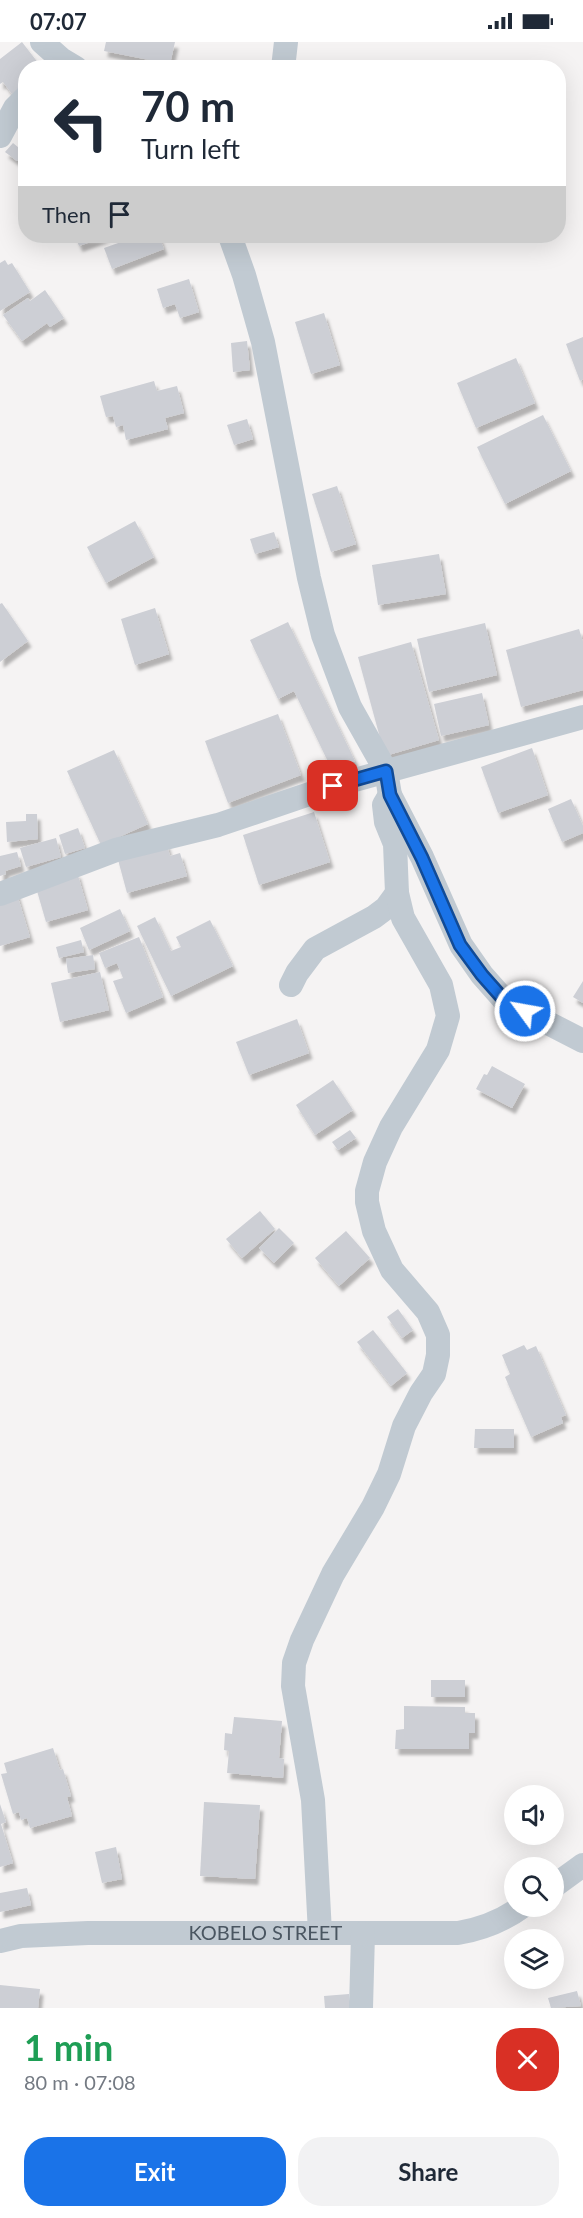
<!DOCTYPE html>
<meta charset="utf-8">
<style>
body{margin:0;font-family:Lato,sans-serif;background:#f2f2f3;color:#1f2937;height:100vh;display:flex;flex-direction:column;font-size:22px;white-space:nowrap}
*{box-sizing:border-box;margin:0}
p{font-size:20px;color:#747a83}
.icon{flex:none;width:33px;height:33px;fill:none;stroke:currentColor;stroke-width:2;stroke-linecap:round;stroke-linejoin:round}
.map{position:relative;height:1966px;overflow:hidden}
.sheet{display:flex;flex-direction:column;background:#fff;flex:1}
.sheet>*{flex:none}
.hud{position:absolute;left:18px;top:18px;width:548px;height:183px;border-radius:24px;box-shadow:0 6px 24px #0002;background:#fff;color:#1f2937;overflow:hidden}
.tools{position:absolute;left:504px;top:1743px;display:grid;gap:12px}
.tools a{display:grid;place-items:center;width:60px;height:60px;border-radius:50%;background:#fff;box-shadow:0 6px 24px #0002;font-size:30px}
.pin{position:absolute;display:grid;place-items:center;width:51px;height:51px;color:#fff;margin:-26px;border-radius:12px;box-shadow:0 3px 9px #0006}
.me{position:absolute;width:66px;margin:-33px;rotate:302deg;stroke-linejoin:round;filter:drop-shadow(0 0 4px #0008)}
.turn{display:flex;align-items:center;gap:21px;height:126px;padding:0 24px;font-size:27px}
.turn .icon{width:78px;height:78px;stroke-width:2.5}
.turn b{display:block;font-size:42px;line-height:51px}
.then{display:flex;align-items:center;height:57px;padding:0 24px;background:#0003;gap:12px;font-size:22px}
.round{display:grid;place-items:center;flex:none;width:63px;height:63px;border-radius:24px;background:#f2f2f3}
.summary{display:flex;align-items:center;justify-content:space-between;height:102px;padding:0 24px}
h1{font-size:36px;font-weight:700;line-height:45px;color:#1e9e55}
.primary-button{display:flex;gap:12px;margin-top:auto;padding:12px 24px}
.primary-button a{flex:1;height:69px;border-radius:24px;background:#1a73e8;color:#fff;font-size:24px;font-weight:700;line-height:69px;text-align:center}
.primary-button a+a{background:#f2f2f3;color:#1f2937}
.status{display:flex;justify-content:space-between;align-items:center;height:42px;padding:0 30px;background:#fff;direction:ltr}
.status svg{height:16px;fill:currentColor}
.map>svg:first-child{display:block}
</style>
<div class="status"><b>07:07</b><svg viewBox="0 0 49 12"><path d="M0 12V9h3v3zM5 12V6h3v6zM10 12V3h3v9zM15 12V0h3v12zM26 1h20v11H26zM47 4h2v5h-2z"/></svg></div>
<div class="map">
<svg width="583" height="1966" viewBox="0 0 583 1966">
<defs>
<filter id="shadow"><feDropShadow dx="3.5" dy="6" stdDeviation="1.5" flood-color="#0004"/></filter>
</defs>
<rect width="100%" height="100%" fill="#f5f3f3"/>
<g fill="#cdcfd5" filter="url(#shadow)">
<path d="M 22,0 L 42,26 L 26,26 L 26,41 L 12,52 L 3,40 L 0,42 L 0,17 Z"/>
<path d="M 106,0 L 175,0 L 170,22 L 104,9 Z"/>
<path d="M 13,101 L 24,110 L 17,119 L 5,110 Z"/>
<path d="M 75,194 L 107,194 L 79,204 Z"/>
<path d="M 138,194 L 159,194 L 164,207 L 112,227 L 104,206 Z"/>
<path d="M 5,218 L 8,223 L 12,221 L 30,250 L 0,269 L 0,221 Z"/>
<path d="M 189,237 L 199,270 L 180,276 L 175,262 L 163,266 L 157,247 Z"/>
<path d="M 45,248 L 64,276 L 50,285 L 47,281 L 22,299 L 3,273 L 28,256 L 30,259 Z"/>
<path d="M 324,271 L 340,323 L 311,332 L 295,280 Z"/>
<path d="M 583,295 L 583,337 L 580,339 L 566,302 Z"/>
<path d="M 247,299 L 250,328 L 233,330 L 231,301 Z"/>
<path d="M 516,316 L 535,361 L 476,386 L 457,341 Z"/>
<path d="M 154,339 L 157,349 L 177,344 L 184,371 L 165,376 L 168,387 L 126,398 L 123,383 L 116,385 L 113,374 L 106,375 L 100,354 Z"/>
<path d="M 543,373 L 571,429 L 505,462 L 477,405 Z"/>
<path d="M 247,377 L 253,397 L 234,403 L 227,383 Z"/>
<path d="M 337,444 L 356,502 L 331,510 L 312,452 Z"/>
<path d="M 135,479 L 154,515 L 106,541 L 87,505 Z"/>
<path d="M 274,490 L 279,505 L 255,512 L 250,497 Z"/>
<path d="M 439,512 L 446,552 L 378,563 L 372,523 Z"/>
<path d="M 2,561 L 28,599 L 0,620 L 0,562 Z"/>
<path d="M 155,566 L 169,612 L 135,623 L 121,577 Z"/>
<path d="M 288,580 L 355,719 L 333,730 L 294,649 L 278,657 L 250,598 Z"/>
<path d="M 485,581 L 497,633 L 429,650 L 417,597 Z"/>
<path d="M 579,587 L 583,600 L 583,648 L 521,665 L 506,608 Z"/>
<path d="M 411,600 L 439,698 L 385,714 L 358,615 Z"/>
<path d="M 482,651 L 489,683 L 441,694 L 434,662 Z"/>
<path d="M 278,672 L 301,733 L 228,761 L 205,699 Z"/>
<path d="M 532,706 L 548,753 L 498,771 L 481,725 Z"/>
<path d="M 114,708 L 148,782 L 101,803 L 67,729 Z"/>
<path d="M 571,757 L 583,784 L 583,791 L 562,800 L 548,767 Z"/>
<path d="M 314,770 L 330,820 L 259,843 L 243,793 Z"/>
<path d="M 26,772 L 37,772 L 38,797 L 7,800 L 6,780 L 26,779 Z"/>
<path d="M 78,786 L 85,806 L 65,812 L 59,793 Z"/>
<path d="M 56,796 L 61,815 L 26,825 L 20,806 Z"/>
<path d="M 166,800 L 170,814 L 180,811 L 187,834 L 127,851 L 117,814 Z"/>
<path d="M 17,810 L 21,824 L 5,829 L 6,832 L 0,834 L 0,814 Z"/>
<path d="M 77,830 L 88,868 L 46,880 L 35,842 Z"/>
<path d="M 16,849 L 30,895 L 0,904 L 0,854 Z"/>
<path d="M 120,867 L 130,889 L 89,908 L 80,886 Z"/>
<path d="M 155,875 L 171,909 L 181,905 L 176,895 L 210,878 L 233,924 L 171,954 L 137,884 Z"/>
<path d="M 139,895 L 163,955 L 126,971 L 113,939 L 123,936 L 117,921 L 105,926 L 99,911 Z"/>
<path d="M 81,898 L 84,910 L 59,916 L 56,905 Z"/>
<path d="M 93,913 L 95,927 L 68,931 L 66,917 Z"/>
<path d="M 100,930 L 109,968 L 60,980 L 51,941 Z"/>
<path d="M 583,939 L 583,961 L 573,955 Z"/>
<path d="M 297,977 L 309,1011 L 249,1033 L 236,1000 Z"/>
<path d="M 492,1024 L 525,1042 L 512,1066 L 476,1047 L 484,1032 L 487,1033 Z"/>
<path d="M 333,1038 L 353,1068 L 315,1093 L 296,1063 Z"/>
<path d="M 350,1088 L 356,1096 L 338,1108 L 332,1100 Z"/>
<path d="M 260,1169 L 275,1187 L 242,1216 L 226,1197 Z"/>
<path d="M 279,1186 L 294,1201 L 274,1221 L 259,1206 Z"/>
<path d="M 346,1189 L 370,1216 L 339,1244 L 315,1216 Z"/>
<path d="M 398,1267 L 413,1288 L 402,1296 L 387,1275 Z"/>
<path d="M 373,1288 L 407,1331 L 391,1344 L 357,1300 Z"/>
<path d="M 524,1303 L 527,1308 L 536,1304 L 566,1373 L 561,1375 L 563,1381 L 531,1395 L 505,1335 L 510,1332 L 502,1313 Z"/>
<path d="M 475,1387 L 514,1387 L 514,1406 L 474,1406 Z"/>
<rect x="431" y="1638" width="34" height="17"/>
<path d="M 404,1664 L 465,1665 L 465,1671 L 475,1671 L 475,1691 L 469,1691 L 469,1707 L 395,1707 L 396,1688 L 404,1687 Z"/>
<path d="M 234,1675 L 282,1679 L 279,1716 L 284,1717 L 283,1736 L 227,1731 L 229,1709 L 224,1708 L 225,1691 L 232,1692 Z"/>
<path d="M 53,1706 L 60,1728 L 63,1727 L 71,1754 L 67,1755 L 72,1774 L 30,1786 L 27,1776 L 21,1778 L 19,1770 L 13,1772 L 1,1732 L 7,1731 L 4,1721 Z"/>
<path d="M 204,1760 L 260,1763 L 255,1837 L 200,1834 Z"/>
<path d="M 0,1762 L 6,1780 L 1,1782 L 13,1821 L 0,1825 Z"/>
<path d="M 116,1805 L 122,1837 L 102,1841 L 95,1810 Z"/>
<path d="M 27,1846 L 31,1863 L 0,1870 L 0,1851 Z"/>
<path d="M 0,1943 L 40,1947 L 38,1966 L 0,1966 Z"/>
<path d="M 577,1949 L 581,1964 L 551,1966 L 548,1956 Z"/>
<path d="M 349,1952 L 350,1966 L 325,1966 L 324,1954 Z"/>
</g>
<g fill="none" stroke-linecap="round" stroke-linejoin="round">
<g stroke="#c1cad2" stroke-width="24">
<path d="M 42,0 L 61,17 L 76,26"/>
<path d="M 283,26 L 286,0"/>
<path d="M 0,94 L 15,66 L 26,55"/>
<path d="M 230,194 L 244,233 L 263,300 L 309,536 L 323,593 L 350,665 L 386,729 L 390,753 L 422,815 L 461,903 L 482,933 L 505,959 L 583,999"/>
<path d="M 0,852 L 116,808 L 218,783 L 333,744 L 583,675"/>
<path d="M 291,943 L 297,931 L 315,907 L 374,875 L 386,866 L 397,851"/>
<path d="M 554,1844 L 583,1823"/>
<path d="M 320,1891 L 313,1758 L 293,1644 L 294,1621 L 302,1598 L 333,1532 L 373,1465 L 389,1432 L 404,1384 L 421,1351 L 434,1332 L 438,1313 L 438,1293 L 428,1270 L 392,1228 L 374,1189 L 367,1160 L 367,1149 L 375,1120 L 391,1085 L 438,1008 L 448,974 L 441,943 L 403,876 L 397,851 L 395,802 L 386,780 L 384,763 L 390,753"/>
<path id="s1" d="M 0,1899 L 21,1894 L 88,1891 L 458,1891 C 482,1887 504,1878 523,1864"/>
<path d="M 361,1966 L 363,1892"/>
</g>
</g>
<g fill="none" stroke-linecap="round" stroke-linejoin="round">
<g stroke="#114b97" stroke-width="15">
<path id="route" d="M 333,744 L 386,729 L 390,753 L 422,816 L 460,903 L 482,933 L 505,959 L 525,969"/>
</g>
<use href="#route" stroke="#1a73e8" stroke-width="10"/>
</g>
<g text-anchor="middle" stroke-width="5" stroke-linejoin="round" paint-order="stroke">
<g font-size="20" fill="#4a5661" stroke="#fff">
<text dy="7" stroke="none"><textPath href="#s1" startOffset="266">KOBELO STREET</textPath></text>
</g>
</g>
</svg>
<div class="tools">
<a><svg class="icon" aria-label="sound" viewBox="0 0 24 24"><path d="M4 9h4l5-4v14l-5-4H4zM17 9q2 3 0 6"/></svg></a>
<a><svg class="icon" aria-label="search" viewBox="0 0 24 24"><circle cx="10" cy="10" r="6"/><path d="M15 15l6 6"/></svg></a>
<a><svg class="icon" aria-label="layers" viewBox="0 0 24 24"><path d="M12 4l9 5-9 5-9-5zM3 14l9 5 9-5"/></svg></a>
</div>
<div class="pin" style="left:333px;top:744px;background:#d93025"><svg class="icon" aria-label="arrive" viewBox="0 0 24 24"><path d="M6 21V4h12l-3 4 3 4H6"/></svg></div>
<svg class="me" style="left:525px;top:969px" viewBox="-20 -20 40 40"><circle r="17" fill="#1a73e8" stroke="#fff" stroke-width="3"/><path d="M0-11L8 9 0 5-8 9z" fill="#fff"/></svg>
<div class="hud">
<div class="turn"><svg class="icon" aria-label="left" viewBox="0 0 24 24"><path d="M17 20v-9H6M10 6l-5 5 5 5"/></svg><div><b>70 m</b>Turn left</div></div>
<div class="then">Then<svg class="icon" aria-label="arrive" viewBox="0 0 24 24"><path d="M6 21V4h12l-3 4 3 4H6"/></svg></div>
</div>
</div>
<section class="sheet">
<div class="summary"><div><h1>1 min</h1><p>80 m · 07:08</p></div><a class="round" style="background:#d93025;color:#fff"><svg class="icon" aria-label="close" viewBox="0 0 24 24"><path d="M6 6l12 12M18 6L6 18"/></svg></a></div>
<div class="primary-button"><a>Exit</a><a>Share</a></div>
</section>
